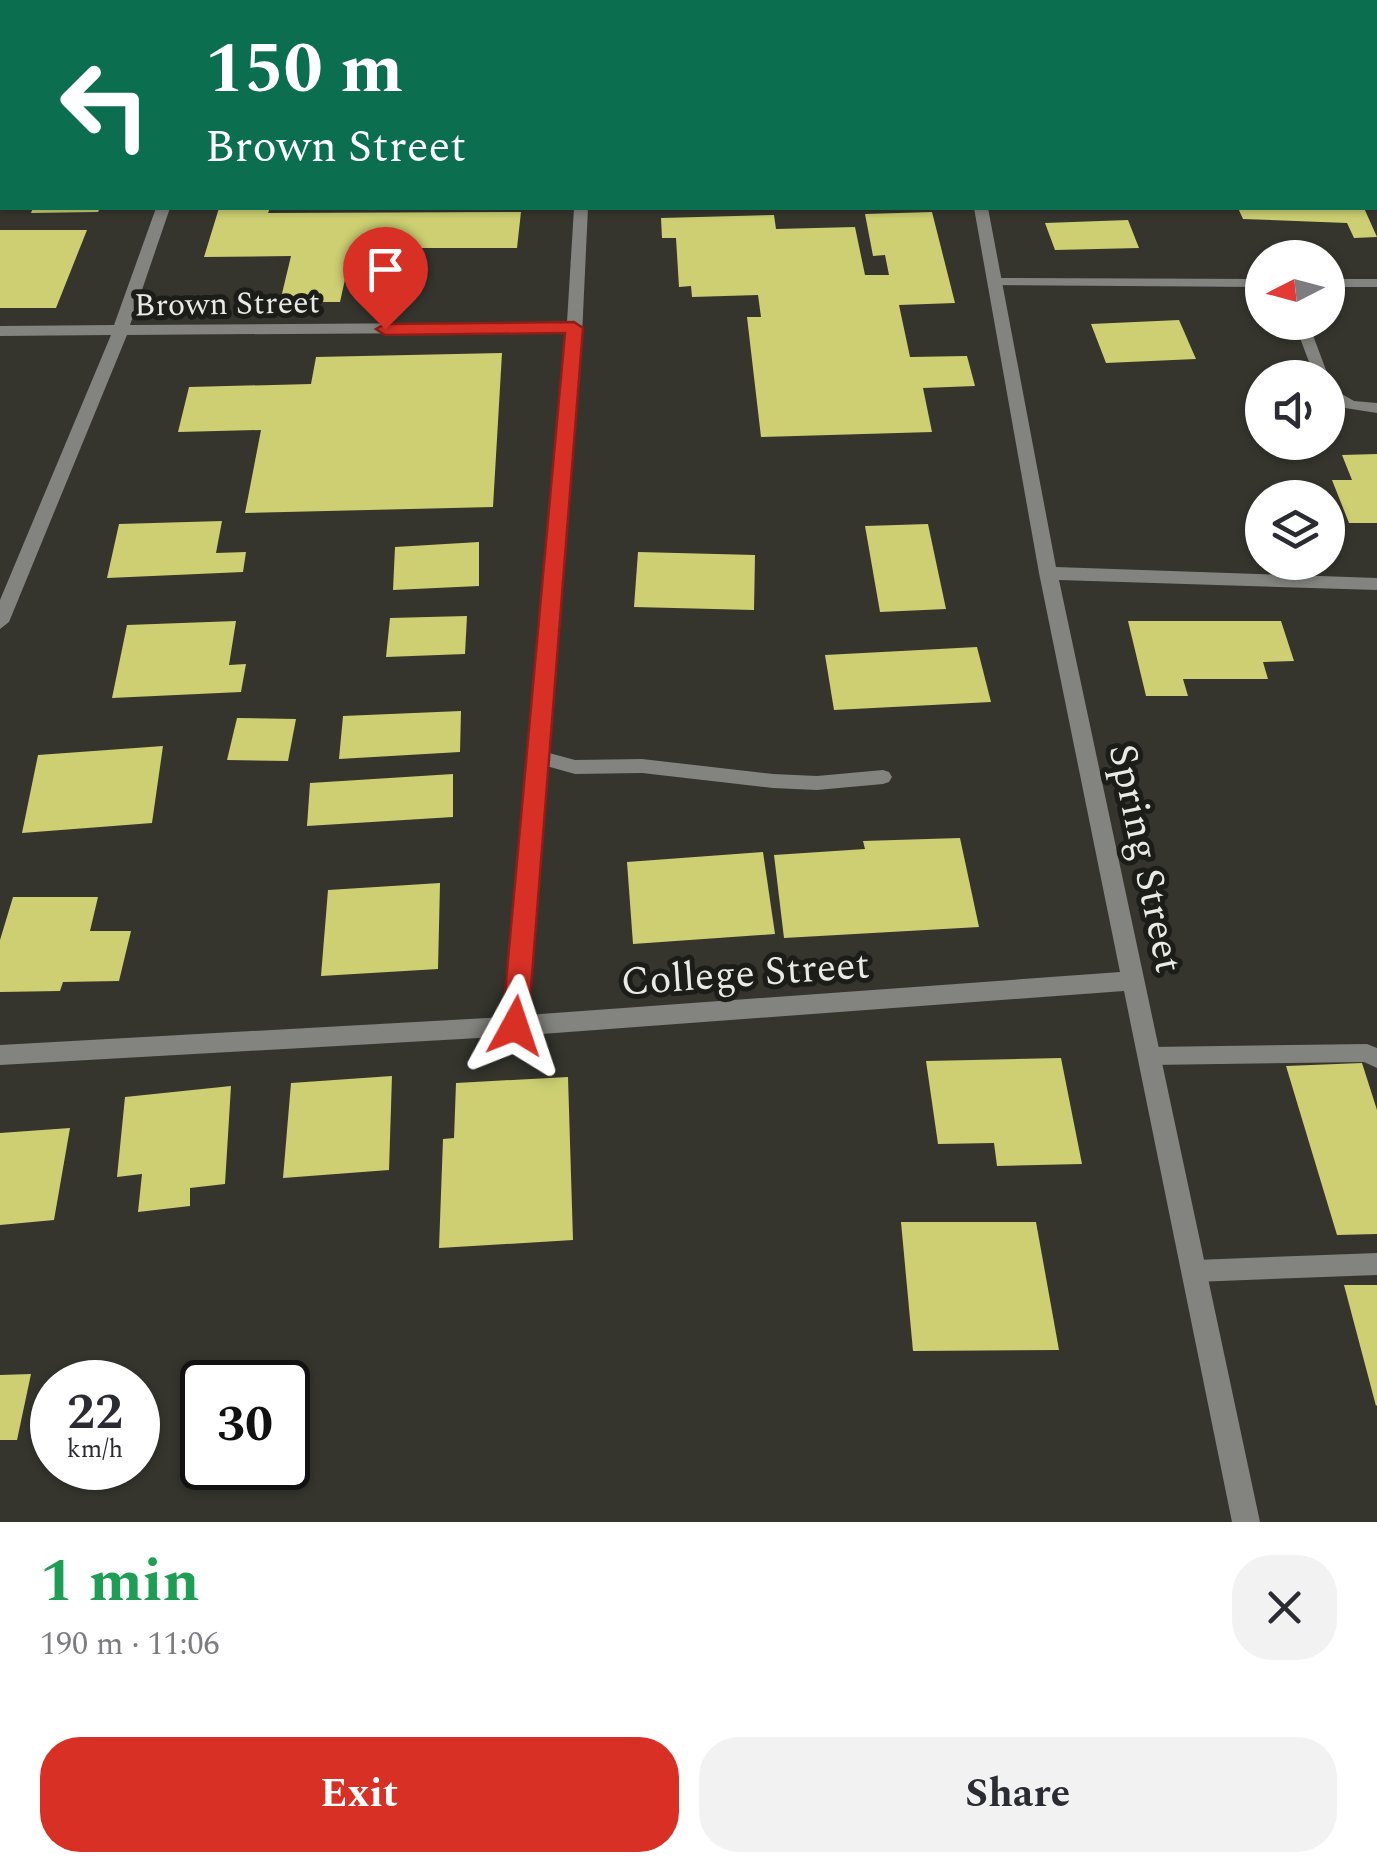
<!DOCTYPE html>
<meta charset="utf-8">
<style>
body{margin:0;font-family:Spectral,serif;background:#f2f2f3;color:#2b2b33;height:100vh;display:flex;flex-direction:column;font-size:38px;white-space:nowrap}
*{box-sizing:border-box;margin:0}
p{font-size:32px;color:#7c7c81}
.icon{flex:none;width:55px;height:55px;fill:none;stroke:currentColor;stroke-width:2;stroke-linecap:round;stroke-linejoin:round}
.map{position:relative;height:1522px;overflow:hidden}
.panel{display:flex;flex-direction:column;background:#fff;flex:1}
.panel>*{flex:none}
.top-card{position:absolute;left:0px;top:0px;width:1378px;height:210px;box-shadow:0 2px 8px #0004;background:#0b6e4f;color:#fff;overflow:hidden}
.needle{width:65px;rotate:264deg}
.buttons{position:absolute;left:1245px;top:240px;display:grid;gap:20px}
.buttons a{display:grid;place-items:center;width:100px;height:100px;border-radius:50%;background:#fff;box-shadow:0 2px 8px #0004;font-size:50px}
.speed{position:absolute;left:30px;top:1360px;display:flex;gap:20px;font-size:50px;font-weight:700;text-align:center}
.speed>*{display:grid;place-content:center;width:130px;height:130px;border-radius:50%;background:#fff;box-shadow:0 2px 8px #0004;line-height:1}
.speed small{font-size:25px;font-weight:400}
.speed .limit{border:5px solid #111;border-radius:15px;background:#fff;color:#111}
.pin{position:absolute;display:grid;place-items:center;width:85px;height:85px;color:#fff;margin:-102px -42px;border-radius:50% 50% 50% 0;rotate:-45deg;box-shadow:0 0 10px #0007}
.pin .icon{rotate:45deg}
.me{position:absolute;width:110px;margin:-55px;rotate:5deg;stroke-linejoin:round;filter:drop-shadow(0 0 8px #0008)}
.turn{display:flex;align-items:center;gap:35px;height:210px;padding:0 40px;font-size:45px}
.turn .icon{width:130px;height:130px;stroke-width:2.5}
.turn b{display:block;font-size:70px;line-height:85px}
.round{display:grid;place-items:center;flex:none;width:105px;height:105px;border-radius:40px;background:#f2f2f3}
.headline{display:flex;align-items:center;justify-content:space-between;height:170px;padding:0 40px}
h1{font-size:60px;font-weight:700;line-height:75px;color:#1e9e55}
.primary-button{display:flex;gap:20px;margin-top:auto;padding:20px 40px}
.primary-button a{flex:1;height:115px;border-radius:40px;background:#d93025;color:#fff;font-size:40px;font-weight:700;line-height:115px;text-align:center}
.primary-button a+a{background:#f2f2f3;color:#2b2b33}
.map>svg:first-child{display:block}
</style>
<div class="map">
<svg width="1377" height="1522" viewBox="0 0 1377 1522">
<rect width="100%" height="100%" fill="#35352e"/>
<g fill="#cdcf72">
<path d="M 33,208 L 100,208 L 98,212 L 31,213 Z"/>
<path d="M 219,208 L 270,208 L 268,213 L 521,212 L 517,248 L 352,248 L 340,302 L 280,302 L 291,256 L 204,257 Z"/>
<path d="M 1238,208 L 1364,208 L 1377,237 L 1354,238 L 1347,223 L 1243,219 Z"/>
<path d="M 932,212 L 955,303 L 899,305 L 910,357 L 967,356 L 975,386 L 923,388 L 932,432 L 761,437 L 747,317 L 761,317 L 758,295 L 692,297 L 691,286 L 679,287 L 676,238 L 662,238 L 661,218 L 774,215 L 776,229 L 855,227 L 865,275 L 889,275 L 885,255 L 873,256 L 865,214 Z"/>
<path d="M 1128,220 L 1139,248 L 1055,250 L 1045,223 Z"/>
<path d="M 0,230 L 87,230 L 56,308 L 0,308 Z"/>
<path d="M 1179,320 L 1196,359 L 1106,363 L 1091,324 Z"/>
<path d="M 502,353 L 493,507 L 245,513 L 261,430 L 178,432 L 189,387 L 311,384 L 316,357 Z"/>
<path d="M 1377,454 L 1377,523 L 1349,523 L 1332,480 L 1352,480 L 1342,455 Z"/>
<path d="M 222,521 L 216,553 L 246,552 L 243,572 L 107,578 L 119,524 Z"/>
<path d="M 928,524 L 946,609 L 880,612 L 865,526 Z"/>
<path d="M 479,542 L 479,586 L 393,590 L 395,547 Z"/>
<path d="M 638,552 L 755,555 L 754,610 L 634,607 Z"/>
<path d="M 467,616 L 465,654 L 386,657 L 390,618 Z"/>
<path d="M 236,621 L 229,665 L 246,664 L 241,692 L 112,698 L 127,625 Z"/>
<path d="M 1128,621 L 1281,621 L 1294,661 L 1263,662 L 1268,679 L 1183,679 L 1188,696 L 1146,696 Z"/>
<path d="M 977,647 L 991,702 L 834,710 L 825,655 Z"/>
<path d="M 461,711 L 460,752 L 339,759 L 343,716 Z"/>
<path d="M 237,718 L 296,719 L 288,761 L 227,760 Z"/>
<path d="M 163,746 L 152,823 L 22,833 L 38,755 Z"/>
<path d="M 453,774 L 453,817 L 307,826 L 310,783 Z"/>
<path d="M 960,838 L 979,927 L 784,938 L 774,855 L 865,849 L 863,841 Z"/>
<path d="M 763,852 L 775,934 L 633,944 L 627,862 Z"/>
<path d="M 440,883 L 438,969 L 321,976 L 328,890 Z"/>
<path d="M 13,897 L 98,897 L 90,931 L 131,931 L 119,981 L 63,982 L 60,991 L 0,992 L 0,940 Z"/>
<path d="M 1061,1058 L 1082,1164 L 997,1166 L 994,1143 L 938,1144 L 926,1061 Z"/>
<path d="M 1362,1063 L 1377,1110 L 1377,1234 L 1337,1235 L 1286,1066 Z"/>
<path d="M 392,1076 L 389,1170 L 283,1178 L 291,1083 Z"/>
<path d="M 568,1077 L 573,1240 L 439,1248 L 443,1139 L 454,1138 L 456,1083 Z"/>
<path d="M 231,1086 L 225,1184 L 190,1188 L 190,1206 L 138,1212 L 142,1174 L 117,1177 L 125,1097 Z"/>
<path d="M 70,1128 L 54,1220 L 0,1225 L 0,1133 Z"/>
<path d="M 901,1222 L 1036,1222 L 1059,1350 L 913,1351 Z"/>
<path d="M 1344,1285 L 1377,1285 L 1377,1405 L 1376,1406 Z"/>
<path d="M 31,1374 L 17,1440 L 0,1440 L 0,1375 Z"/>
</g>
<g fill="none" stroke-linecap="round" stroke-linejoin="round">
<g fill="#83837f" fill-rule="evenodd">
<path d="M 1139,0 L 1149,0 L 1150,2 L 1140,2 Z"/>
<path d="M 994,278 L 1262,279 L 1262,287 L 989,285 L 989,279 Z"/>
<rect x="1328" y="279" width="49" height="8"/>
<path d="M 1294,322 L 1308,322 L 1329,378 L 1328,380 L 1328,378 L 1315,378 Z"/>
<path d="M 1328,386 L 1354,401 L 1377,403 L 1377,413 L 1345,408 L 1328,397 Z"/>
<path d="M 538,750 L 575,760 L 642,759 L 773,774 L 817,776 L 883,770 L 889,772 L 892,777 L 889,782 L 883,784 L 817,790 L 773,788 L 642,773 L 575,774 L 532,762 L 529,757 L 532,752 Z"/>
<path d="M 1367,1044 L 1377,1048 L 1377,1068 L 1364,1062 L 1151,1065 L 1144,1062 L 1141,1056 L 1144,1050 L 1151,1047 Z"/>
<path d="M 1377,1253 L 1377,1275 L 1195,1282 L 1187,1279 L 1184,1271 L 1187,1263 L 1195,1260 Z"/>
</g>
<g fill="#83837f" fill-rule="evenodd">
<rect x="932" y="0" width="12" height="2"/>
<path d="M 156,208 L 170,208 L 130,325 L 567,322 L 574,208 L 588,208 L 581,357 L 527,1015 L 1120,972 L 1039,573 L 974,208 L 988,208 L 1056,567 L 1377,578 L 1377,590 L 1059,580 L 1260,1522 L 1232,1522 L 1124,991 L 515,1036 L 0,1065 L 0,1045 L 505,1017 L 566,332 L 127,335 L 9,622 L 0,629 L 0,600 L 111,335 L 0,336 L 0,326 L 114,325 Z"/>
</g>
<g fill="#d0d1c9" fill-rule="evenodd">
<rect x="0" y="101" width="2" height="10"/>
<rect x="1375" y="101" width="2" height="10"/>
</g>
</g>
<path fill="#d93025" stroke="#8d1f18" stroke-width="2.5" d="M 574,322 L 583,328 L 528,1026 L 524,1034 L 515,1038 L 506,1034 L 502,1026 L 565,333 L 385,335 L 376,329 L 385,324 Z"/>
<g text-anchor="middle" stroke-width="10" stroke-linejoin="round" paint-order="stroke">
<g font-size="32" fill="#e9eae5" stroke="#1c1c19">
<text transform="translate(227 303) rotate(-1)" y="11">Brown Street</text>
</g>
<g font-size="40" fill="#e9eae5" stroke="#1c1c19">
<text transform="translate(1147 858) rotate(78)" y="14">Spring Street</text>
<text transform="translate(745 972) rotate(-4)" y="14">College Street</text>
</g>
</g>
</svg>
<div class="buttons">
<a><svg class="needle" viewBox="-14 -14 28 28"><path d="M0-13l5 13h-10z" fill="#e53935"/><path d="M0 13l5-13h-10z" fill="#7c7c81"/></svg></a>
<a><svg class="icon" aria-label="sound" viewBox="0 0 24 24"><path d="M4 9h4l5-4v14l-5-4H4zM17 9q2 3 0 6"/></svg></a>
<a><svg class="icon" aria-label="layers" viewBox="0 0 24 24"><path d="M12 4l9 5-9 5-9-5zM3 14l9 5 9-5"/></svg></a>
</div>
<div class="speed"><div>22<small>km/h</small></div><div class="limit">30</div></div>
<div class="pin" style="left:385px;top:329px;background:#d93025"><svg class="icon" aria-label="arrive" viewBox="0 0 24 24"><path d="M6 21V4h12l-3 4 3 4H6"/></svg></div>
<svg class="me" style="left:515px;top:1026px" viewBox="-20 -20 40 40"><path d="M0-17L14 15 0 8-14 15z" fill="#d93025" stroke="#fff" stroke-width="4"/></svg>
<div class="top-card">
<div class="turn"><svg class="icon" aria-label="left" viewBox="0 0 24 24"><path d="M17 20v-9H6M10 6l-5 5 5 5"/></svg><div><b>150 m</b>Brown Street</div></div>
</div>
</div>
<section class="panel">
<div class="headline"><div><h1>1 min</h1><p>190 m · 11:06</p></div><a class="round"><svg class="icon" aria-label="close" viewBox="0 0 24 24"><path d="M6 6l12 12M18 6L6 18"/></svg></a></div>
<div class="primary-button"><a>Exit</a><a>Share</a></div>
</section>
